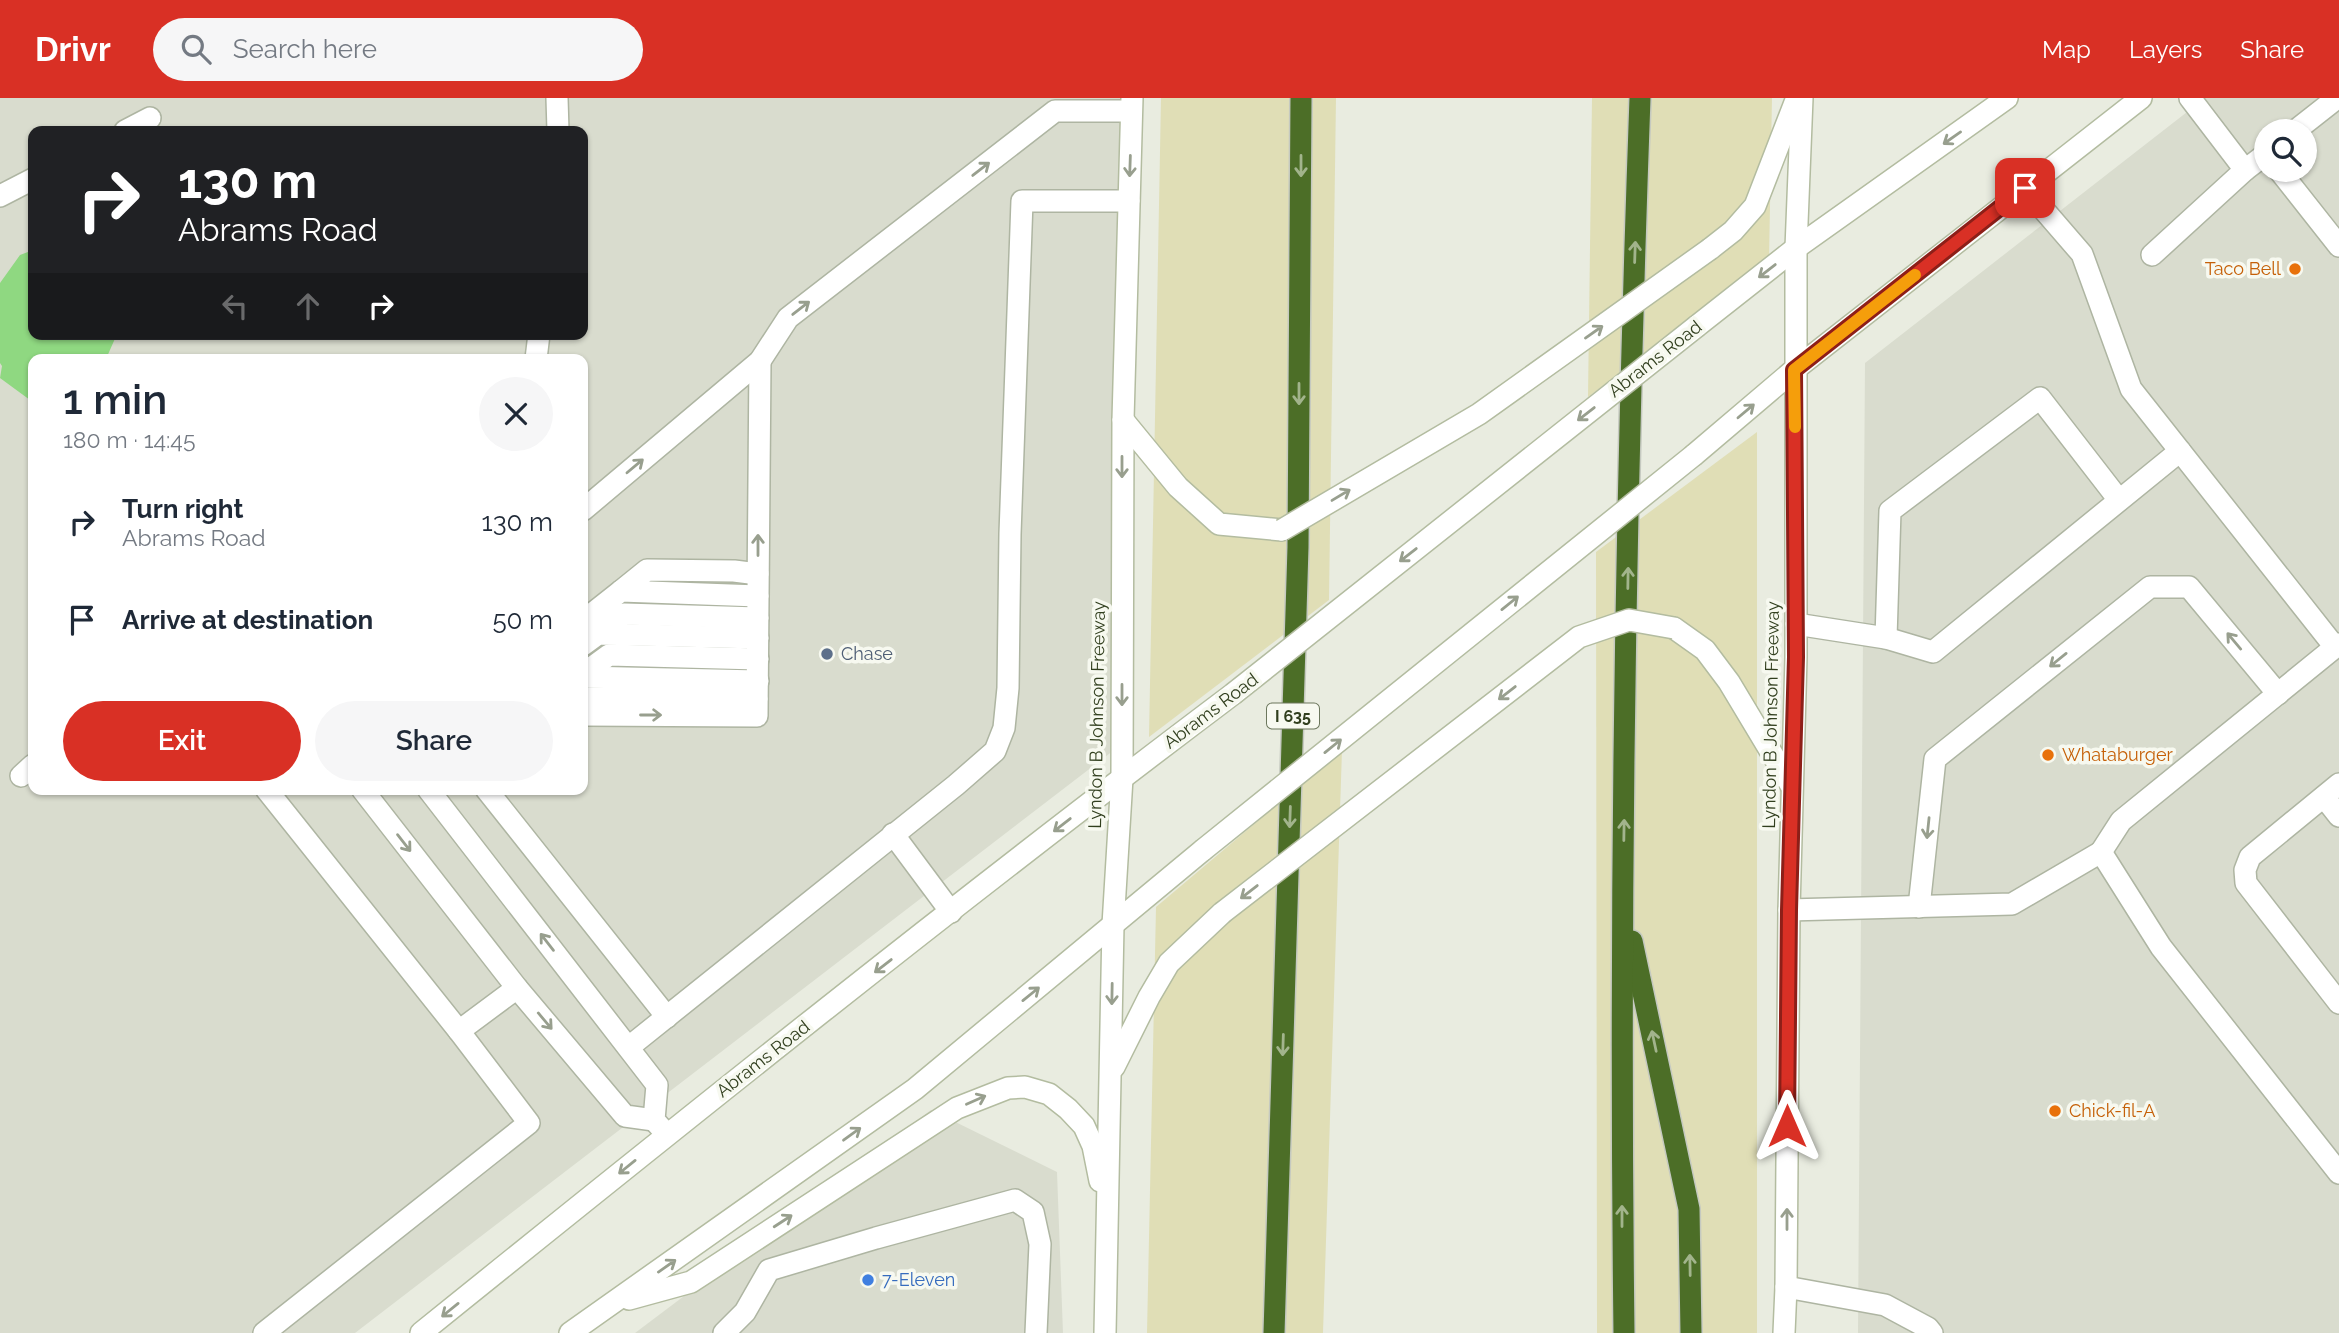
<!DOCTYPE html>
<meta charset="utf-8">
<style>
body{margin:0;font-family:Raleway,sans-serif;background:#f6f6f7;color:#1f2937;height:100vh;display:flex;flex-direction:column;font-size:26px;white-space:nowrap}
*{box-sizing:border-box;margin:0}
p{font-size:23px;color:#747a83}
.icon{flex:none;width:38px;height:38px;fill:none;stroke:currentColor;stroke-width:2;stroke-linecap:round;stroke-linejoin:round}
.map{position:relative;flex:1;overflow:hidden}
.details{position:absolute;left:28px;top:256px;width:560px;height:441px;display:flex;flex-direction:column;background:#fff;border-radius:14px;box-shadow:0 2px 5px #0004}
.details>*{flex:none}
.banner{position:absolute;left:28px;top:28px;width:560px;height:214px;border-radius:14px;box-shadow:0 2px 5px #0004;background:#202124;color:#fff;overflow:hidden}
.fabs{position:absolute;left:2254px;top:21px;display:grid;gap:14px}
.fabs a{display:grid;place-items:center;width:63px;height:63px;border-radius:50%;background:#fff;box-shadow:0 2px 5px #0004;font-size:35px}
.pin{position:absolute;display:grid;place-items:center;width:60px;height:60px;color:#fff;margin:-30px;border-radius:14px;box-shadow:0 4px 10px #0006}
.me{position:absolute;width:77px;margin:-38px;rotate:0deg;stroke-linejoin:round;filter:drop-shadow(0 0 5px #0008)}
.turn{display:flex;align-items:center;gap:24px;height:147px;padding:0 35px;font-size:32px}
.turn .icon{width:91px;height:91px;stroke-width:2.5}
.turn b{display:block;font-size:49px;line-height:60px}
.lanes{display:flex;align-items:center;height:66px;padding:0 35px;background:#0003;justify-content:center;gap:35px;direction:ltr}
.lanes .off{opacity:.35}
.round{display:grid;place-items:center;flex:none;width:74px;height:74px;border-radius:37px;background:#f6f6f7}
.summary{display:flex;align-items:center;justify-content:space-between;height:119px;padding:0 35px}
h1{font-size:42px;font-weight:600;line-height:52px}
.cta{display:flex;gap:14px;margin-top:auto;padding:14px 35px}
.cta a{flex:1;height:80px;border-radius:42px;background:#d93025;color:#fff;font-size:28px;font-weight:600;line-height:80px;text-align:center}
.cta a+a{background:#f6f6f7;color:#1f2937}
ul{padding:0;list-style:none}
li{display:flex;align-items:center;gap:21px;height:98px;padding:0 35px}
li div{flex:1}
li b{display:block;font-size:26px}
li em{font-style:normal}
header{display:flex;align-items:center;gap:42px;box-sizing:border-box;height:98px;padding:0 35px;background:#d93025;color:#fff}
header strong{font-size:33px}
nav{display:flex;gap:38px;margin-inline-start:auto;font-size:24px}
.search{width:490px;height:63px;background:#f6f6f7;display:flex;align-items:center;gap:18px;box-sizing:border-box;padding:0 24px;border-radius:38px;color:#747a83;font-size:26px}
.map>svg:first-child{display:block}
</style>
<header>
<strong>Drivr</strong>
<div class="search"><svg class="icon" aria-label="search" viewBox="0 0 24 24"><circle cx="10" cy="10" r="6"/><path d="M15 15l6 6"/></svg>Search here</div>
<nav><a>Map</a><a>Layers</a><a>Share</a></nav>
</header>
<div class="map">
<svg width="2339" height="1235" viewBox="0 0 2339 1235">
<rect width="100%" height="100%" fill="#e9ece0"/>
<g fill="#d9dcce" fill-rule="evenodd">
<path d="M 0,0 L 1132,0 L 1118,649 L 355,1235 L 0,1235 ZM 33,33 L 583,33 L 583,236 L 33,236 ZM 33,261 L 583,261 L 583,691 L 33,691 Z"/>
<path d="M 2205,0 L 2339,0 L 2339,1235 L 1858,1235 L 1865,265 ZM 2266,33 L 2305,33 L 2305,72 L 2266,72 Z"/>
<path d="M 931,1012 L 1057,1074 L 1063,1235 L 635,1235 Z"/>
</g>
<g fill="#e0deb6">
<path d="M 1161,0 L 1336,0 L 1329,502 L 1149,639 Z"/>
<path d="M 1592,0 L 1772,0 L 1769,163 L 1588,299 Z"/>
<path d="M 1757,334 L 1757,1235 L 1597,1235 L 1596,454 Z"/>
<path d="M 1342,652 L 1323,1235 L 1147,1235 L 1156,809 Z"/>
</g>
<path fill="#8fd881" d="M 33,152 L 33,236 L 117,236 L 106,261 L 33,261 L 33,307 L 30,302 L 0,280 L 2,268 L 0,265 L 0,185 L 20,157 Z"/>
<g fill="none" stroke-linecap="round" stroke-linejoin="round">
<g stroke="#aeb5a2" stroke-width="24">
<g id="service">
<path d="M 557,0 L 558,33"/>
<path d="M 125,33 L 150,20"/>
<path d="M 2295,33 L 2337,0"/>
<path d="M 2245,72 L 2266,56"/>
<path d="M 2279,72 L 2339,148"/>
<path d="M 2025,90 L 2082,156 L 2131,291 L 2335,549"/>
<path d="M 0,98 L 33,81"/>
<path d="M 2152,157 L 2245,72 L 2190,0"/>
<path d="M 536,261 L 539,236"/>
<path d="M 583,412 L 760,263 L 788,220 L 1055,13 L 1131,13"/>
<path d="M 621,493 L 647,472 L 734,473 L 758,476"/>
<path d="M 583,523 L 621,493 L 758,498"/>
<path d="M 1796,526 L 1886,540 L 1933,554 L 2180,353"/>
<path d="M 598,536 L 624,516 L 758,520"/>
<path d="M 1886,540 L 1890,413 L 2040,300 L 2119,402"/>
<path d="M 583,547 L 598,536 L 758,540"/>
<path d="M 583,576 L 609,557 L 758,561"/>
<path d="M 583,579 L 758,583"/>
<path d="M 583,602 L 585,600 L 757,601"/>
<path d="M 583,617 L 757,618 L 760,263"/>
<path d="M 21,678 L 33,667"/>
<path d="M 2339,686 L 2250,759 L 2245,772 L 2246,785 L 2339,905"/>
<path d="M 266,691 L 459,933"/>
<path d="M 362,691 L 517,890 L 625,1018 L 654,1022"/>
<path d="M 428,691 L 657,987 L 654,1022 L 662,1031"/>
<path d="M 486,691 L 667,919"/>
<path d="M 2324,699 L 2339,718"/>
<path d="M 893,736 L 951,814"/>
<path d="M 2101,754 L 2121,723 L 2339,546"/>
<path d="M 1919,809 L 1935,661 L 2150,489 L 2189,489 L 2278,596"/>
<path d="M 1789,812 L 2012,806 L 2101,754 L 2161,849 L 2339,1075"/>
<path d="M 629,949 L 956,687 L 995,653 L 1004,630 L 1008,590 L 1010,436 L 1022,103 L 1129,103"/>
<path d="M 1786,1189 L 1885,1207 L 1928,1230 L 1932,1235"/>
<path d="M 264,1235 L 529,1025 L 459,933 L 517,890"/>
<path d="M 724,1235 L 745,1214 L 769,1172 L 876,1140 L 1015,1102 L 1033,1114 L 1040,1146 L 1036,1235"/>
</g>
</g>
<g stroke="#b3bca0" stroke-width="24">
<g id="secondary">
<path d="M 1710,151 L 1733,133 L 1755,108 L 1796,2"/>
<path d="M 1697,228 L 1796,150 L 2007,0"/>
<path d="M 1123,322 L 1178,389 L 1219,426 L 1282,432"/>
<path d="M 1694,357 L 1794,272 L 2141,0"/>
<path d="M 1674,530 L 1705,552 L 1729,584 L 1792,689"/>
<path d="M 1114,969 L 1149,899 L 1169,865 L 1222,815"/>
<path d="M 629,1201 L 691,1184 L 957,1010 L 1008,990 L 1025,989 L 1049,996 L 1068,1011 L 1084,1028 L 1093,1048 L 1100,1083"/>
<path d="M 421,1235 C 689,1019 958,803 1233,596"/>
<path d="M 570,1235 L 915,991 L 1203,752"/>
<path d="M 1105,1235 L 1113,827 L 1122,680 L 1123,322 L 1132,0"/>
<path d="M 1784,1235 L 1786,1189 L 1789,812 L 1796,559 L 1796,150 L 1802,0"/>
</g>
</g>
<g stroke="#c5c9c0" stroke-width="24">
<g id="motorway">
<path d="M 1632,843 L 1689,1111 L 1691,1235"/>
<path d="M 1274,1235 L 1298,449 L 1301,0"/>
<path d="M 1624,1235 C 1619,824 1625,411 1640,0"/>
</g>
</g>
<use href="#service" stroke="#fff" stroke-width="21"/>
<use href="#secondary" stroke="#fff" stroke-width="21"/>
<use href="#motorway" stroke="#4c6e27" stroke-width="21"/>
<g stroke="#b3bca0" stroke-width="24" stroke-linecap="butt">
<g id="secondary-bridge">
<path d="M 1282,432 L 1479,316 L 1710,151"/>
<path d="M 1233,596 L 1697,228"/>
<path d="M 1203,752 L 1694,357"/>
<path d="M 1222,815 L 1579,539 L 1629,522 L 1674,530"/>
</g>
</g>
<use href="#secondary-bridge" stroke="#fff" stroke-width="21"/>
</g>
<defs><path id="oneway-shaft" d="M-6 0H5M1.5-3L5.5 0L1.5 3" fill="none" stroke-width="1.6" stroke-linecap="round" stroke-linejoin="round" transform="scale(1.75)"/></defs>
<g stroke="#989f8e">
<use href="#oneway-shaft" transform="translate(1952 40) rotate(145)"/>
<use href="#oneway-shaft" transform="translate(1130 68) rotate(92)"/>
<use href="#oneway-shaft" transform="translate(981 71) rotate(-38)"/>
<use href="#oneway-shaft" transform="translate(1767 173) rotate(142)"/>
<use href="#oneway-shaft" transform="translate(801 210) rotate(-38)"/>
<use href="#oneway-shaft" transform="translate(1594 234) rotate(-35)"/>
<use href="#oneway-shaft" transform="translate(1746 313) rotate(-40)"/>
<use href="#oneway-shaft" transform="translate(1586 316) rotate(142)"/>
<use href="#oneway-shaft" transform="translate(635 368) rotate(-40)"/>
<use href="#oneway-shaft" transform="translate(1122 369) rotate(90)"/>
<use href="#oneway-shaft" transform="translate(1341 397) rotate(-31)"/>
<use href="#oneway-shaft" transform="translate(758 447) rotate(-90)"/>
<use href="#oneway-shaft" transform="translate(1408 457) rotate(142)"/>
<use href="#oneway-shaft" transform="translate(1510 505) rotate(-39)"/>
<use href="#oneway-shaft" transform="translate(2234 543) rotate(-130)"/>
<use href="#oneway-shaft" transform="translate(2058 562) rotate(141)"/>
<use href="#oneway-shaft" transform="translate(1507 595) rotate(142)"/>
<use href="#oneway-shaft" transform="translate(1122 597) rotate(90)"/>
<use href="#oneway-shaft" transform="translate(651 617)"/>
<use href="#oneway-shaft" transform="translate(1333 648) rotate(-39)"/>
<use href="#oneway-shaft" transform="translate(1062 727) rotate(142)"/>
<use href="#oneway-shaft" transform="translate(1928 730) rotate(96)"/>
<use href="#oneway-shaft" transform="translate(404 745) rotate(52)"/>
<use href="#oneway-shaft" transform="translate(1249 794) rotate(142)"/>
<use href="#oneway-shaft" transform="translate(547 844) rotate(-128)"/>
<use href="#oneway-shaft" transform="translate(883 868) rotate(142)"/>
<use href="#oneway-shaft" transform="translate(1031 896) rotate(-39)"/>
<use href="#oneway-shaft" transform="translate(1112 896) rotate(91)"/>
<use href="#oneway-shaft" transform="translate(545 923) rotate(50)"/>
<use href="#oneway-shaft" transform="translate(976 1002) rotate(-24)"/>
<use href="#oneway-shaft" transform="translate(852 1036) rotate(-36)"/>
<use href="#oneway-shaft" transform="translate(627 1069) rotate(141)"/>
<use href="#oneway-shaft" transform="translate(1787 1121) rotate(-90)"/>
<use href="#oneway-shaft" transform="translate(783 1123) rotate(-33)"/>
<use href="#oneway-shaft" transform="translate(667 1168) rotate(-35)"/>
<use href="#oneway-shaft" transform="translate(450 1212) rotate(141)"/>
</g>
<g stroke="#a2b48c">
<use href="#oneway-shaft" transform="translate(1301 68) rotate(90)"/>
<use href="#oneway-shaft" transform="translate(1635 154) rotate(-88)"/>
<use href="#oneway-shaft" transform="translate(1299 296) rotate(90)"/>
<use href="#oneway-shaft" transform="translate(1628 480) rotate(-89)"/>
<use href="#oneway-shaft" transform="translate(1290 719) rotate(92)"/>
<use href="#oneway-shaft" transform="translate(1624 732) rotate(-89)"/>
<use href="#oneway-shaft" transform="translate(1654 943) rotate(-102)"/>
<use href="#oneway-shaft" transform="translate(1283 947) rotate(92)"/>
<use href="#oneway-shaft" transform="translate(1622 1118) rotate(-90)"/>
<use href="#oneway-shaft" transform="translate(1690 1167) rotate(-91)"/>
</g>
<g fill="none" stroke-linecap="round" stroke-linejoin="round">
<g stroke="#8d1f18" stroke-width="18">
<path id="route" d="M 1787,1028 L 1789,812 L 1796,559 L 1794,272 L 2025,90"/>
</g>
<use href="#route" stroke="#d93025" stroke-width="12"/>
<path stroke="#f59e0b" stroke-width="12" d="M 1795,329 L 1794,272 L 1915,177"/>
</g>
<g fill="#e8710a" stroke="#f7f9f0" stroke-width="2.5">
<circle cx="2295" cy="171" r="7"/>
<circle cx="2048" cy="657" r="7"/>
<circle cx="2055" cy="1013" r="7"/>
</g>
<circle fill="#5c6f8a" stroke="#f7f9f0" stroke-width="2.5" cx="827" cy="556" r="7"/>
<circle fill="#3f7fe0" stroke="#f7f9f0" stroke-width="2.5" cx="868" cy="1182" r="7"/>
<g text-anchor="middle" stroke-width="7" stroke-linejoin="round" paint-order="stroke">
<rect fill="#f7f9f0" stroke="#6c775d" stroke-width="2" x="1267" y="605.5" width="52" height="25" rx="5"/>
<g font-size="16" font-weight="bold" fill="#313f1e">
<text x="1293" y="624">I 635</text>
</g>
<g font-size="18" fill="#c56008" stroke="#f7f9f0" text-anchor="start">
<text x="2281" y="177" text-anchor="end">Taco Bell</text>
<text x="2062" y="663">Whataburger</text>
<text x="2069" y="1019">Chick-fil-A</text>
</g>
<g font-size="18" fill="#313f1e" stroke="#f7f9f0">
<text transform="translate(1655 261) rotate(-38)" y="6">Abrams Road</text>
<text transform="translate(1211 613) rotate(-37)" y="6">Abrams Road</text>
<text transform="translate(1097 617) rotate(-89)" y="6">Lyndon B Johnson Freeway</text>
<text transform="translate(1771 617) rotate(-89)" y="6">Lyndon B Johnson Freeway</text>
<text transform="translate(763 961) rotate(-38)" y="6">Abrams Road</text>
</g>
<g font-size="18" fill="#4e5e75" stroke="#f7f9f0" text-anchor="start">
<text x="841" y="562">Chase</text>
</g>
<g font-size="18" fill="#366cbe" stroke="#f7f9f0" text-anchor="start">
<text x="882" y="1188">7-Eleven</text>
</g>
</g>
</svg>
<div class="fabs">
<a><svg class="icon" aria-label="search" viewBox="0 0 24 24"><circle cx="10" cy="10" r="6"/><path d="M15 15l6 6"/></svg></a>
</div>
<div class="pin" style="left:2025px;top:90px;background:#d93025"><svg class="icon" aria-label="arrive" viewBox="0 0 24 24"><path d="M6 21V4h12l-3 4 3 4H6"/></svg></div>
<svg class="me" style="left:1787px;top:1028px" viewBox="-20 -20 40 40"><path d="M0-17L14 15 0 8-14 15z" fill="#d93025" stroke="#fff" stroke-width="4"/></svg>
<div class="banner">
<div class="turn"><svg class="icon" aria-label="right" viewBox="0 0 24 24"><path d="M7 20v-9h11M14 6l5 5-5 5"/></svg><div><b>130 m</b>Abrams Road</div></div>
<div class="lanes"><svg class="icon off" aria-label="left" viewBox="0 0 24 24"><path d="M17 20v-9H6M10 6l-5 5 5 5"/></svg><svg class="icon off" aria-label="ahead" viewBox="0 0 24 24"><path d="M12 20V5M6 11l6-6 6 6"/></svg><svg class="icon" aria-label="right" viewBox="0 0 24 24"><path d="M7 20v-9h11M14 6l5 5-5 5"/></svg></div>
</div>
<section class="details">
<div class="summary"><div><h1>1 min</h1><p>180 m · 14:45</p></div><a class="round"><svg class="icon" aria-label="close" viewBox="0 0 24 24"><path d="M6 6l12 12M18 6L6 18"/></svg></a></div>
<ul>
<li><svg class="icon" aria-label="right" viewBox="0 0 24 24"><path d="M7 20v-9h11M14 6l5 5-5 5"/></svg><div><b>Turn right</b><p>Abrams Road</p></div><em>130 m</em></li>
<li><svg class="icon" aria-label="arrive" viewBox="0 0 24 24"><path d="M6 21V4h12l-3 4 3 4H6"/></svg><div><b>Arrive at destination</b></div><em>50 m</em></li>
</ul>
<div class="cta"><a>Exit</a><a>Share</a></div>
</section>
</div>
